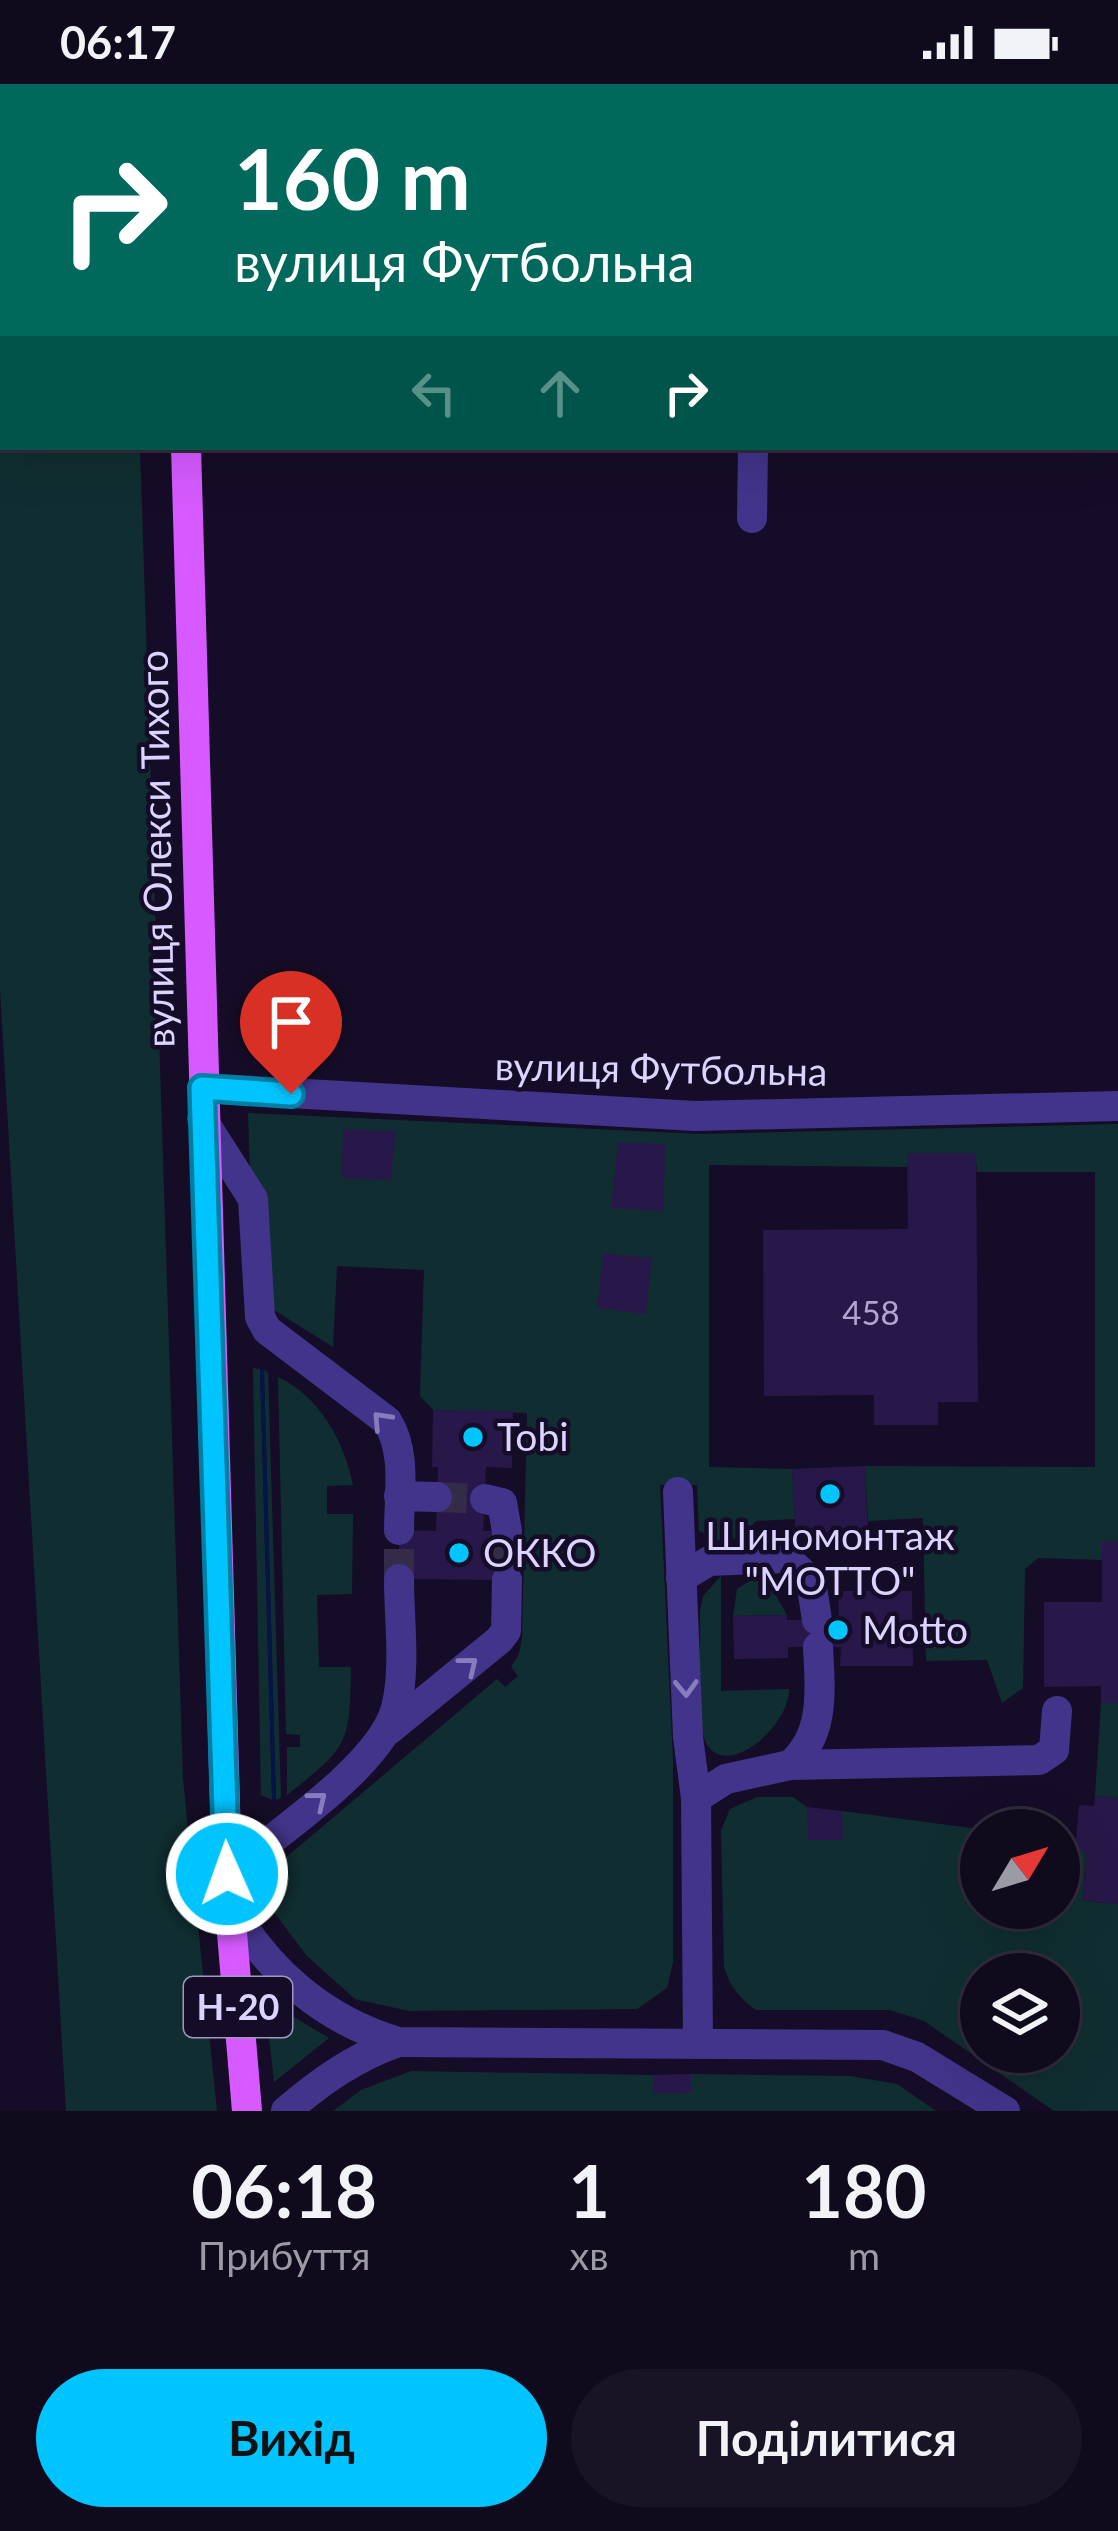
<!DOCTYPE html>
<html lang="uk">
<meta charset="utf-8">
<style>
body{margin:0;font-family:Lato,sans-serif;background:#191326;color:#f1f3f6;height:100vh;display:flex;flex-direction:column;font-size:45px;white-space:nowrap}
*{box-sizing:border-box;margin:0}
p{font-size:39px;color:#9c9aa4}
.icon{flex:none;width:66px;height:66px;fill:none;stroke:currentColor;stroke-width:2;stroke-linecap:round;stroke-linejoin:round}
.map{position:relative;height:2027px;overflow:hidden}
.panel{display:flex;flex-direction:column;background:#100a1d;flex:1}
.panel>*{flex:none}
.hud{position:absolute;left:0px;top:0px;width:1119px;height:366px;box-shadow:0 12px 48px #0002,0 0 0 3px #302b3b;background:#00695c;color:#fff;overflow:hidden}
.needle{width:78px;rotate:52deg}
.buttons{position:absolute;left:960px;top:1725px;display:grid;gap:24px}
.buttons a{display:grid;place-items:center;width:120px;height:120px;border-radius:50%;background:#100a1d;box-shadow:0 12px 48px #0002,0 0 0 3px #302b3b;font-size:60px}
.pin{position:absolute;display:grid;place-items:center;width:102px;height:102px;color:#fff;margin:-123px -51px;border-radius:50% 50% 50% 0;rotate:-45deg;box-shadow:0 0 12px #0007}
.pin .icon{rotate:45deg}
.me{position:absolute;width:132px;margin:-66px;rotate:358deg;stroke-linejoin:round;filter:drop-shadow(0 0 9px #0008)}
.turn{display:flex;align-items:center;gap:42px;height:252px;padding:0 36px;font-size:54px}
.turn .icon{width:156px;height:156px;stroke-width:2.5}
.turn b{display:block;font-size:84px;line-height:102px}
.lanes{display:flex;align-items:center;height:114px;padding:0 36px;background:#0003;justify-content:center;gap:60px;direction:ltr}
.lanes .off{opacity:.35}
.eta{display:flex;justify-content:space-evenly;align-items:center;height:204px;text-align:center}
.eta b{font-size:72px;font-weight:700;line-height:84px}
.button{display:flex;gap:24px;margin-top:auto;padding:24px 36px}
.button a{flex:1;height:138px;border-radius:72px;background:#00c4fe;color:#111;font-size:48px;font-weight:700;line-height:138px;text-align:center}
.button a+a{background:#191326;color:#f1f3f6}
.status{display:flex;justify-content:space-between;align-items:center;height:84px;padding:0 60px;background:#100a1d;direction:ltr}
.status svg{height:33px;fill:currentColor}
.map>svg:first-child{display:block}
</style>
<div class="status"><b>06:17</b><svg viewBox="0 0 49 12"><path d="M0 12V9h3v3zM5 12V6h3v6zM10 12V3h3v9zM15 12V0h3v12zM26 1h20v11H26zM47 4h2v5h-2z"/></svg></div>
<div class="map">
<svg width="1118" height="2027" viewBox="0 0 1118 2027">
<rect width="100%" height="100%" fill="#150d27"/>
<g fill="#102e31" fill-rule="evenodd">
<path d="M 0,0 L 129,0 L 3,3 L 3,363 L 140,363 L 183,1695 L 217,2027 L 66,2027 L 0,905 Z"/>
<path d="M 248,1029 L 701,1050 L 1118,1040 L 1118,1457 L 1102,1476 L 1038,1474 L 1025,1485 L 1023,1604 L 1002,1619 L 987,1576 L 926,1577 L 923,1434 L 868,1437 L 865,1382 L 1095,1383 L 1095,1088 L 977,1088 L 975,1069 L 908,1069 L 907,1083 L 709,1081 L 709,1383 L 792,1385 L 795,1435 L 756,1437 L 741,1454 L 717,1456 L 699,1447 L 697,1401 L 660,1401 L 673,1677 L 673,1878 L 667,1904 L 637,1925 L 409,1927 L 355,1915 L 307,1872 L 263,1814 L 263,1800 L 283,1776 L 497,1595 L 505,1603 L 518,1592 L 511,1583 L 519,1570 L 522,1554 L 527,1329 L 433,1326 L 420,1312 L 424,1186 L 337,1182 L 333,1263 L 274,1226 L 250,1089 Z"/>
<path d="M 253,1284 L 260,1285 L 272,1716 L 261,1711 Z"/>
<path d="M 264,1286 L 268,1288 L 281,1714 L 276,1716 Z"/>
<path d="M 278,1293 C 320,1313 344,1357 353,1401 L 327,1402 L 327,1430 L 353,1430 L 352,1510 L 317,1511 L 319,1583 L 351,1583 C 350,1661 348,1663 287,1711 L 287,1663 L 300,1663 L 300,1651 L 286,1650 Z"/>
<path d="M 721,1492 L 721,1607 L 789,1605 C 790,1645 717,1704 703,1650 C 696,1624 701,1557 700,1527 L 703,1512 Z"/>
<path d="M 754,1494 L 769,1499 L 787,1531 L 733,1532 L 737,1505 Z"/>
<path d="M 1101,1619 L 1118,1619 L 1118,1714 L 1095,1712 Z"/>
<path d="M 757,1713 L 793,1713 L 807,1723 L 809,1756 L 842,1756 L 842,1727 L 986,1746 L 981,1746 L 981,1824 L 1059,1824 L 1059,1756 L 1075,1758 L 1075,1766 L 1086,1768 L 1083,1817 L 1118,1820 L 1118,2027 L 1054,2027 L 924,1937 L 890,1926 L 756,1926 C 740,1915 729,1901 724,1883 L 721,1746 L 730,1725 ZM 981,1890 L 1059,1890 L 1059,1968 L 981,1968 Z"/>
<path d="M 265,1916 L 329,1954 L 274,1998 Z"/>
<path d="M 411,1987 L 653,1991 L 653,2009 L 691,1990 L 850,1992 L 897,2000 L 936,2027 L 333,2027 L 361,2006 Z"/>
</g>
<path fill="#061547" d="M 260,1285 L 264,1286 L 276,1716 L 272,1716 Z"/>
<g fill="#281849">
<path d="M 343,1045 L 396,1047 L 391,1096 L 341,1094 Z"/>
<path d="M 618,1058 L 666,1060 L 663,1127 L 611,1124 Z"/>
<path d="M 907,1069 L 976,1069 L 978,1318 L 938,1318 L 938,1341 L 874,1341 L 874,1311 L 764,1312 L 763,1146 L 908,1145 Z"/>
<path d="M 603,1169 L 652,1174 L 646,1230 L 597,1224 Z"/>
<path d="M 433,1326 L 513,1327 L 512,1384 L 486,1383 L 483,1447 L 516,1447 L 515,1496 L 399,1495 L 399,1446 L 436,1447 L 438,1383 L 432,1383 Z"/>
<path d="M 865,1382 L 868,1450 L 796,1453 L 792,1385 Z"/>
<path d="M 1102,1457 L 1118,1457 L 1118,1619 L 1101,1619 L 1101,1602 L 1044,1603 L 1044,1518 L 1102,1518 Z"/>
<path d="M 838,1507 L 912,1507 L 913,1582 L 840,1582 L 841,1563 L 788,1563 L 788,1574 L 734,1575 L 733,1532 L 787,1531 L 787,1536 L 839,1536 Z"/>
<path d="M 1095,1712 L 1118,1714 L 1118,1820 L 1083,1817 L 1086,1768 L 1075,1767 L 1079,1721 L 1094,1722 Z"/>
<path d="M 807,1723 L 842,1727 L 843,1756 L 808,1756 Z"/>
<path d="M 691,1990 L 691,2009 L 653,2010 L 653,1991 Z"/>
</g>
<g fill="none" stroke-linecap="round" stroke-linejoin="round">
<g stroke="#332b47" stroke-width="30" stroke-dasharray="30 15" stroke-linecap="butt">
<path d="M 437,1413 L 485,1415"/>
<path d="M 507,1447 L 507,1496"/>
<path d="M 399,1495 L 399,1446"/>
</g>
<g stroke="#42348a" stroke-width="30">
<path d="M 761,3 L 761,0"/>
<path d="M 752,434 L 753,363"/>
<path d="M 202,1004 L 695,1032 L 1118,1022"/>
<path d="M 202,1035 L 253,1115 L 260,1233 L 267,1246 L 387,1337 C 407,1368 399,1411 399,1446"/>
<path d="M 678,1408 L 688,1653 L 696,1714 L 698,1958"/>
<path d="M 399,1412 L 437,1413"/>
<path d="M 485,1415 L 502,1419 L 507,1447"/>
<path d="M 681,1494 L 709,1477 L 786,1474 L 811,1497 L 817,1536"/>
<path d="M 389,1646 L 499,1556 L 506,1547 L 507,1496"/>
<path d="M 790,1681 C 826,1651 820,1604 818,1563"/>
<path d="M 696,1714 L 726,1695 L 790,1681 L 1039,1676 L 1054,1666 L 1057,1627"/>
<path d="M 227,1790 C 274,1752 381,1681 396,1624 C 406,1584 399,1536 399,1495"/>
<path d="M 229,1820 C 267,1887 324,1936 398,1958 L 883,1961 L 917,1973 L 1005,2027"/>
<path d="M 286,2027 C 321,1997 355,1973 398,1958"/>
</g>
<g stroke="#d65aff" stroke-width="30">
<path d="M 174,0 L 174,3"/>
<path d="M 186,363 L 227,1790 L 247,2027"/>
</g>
</g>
<defs><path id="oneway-chevron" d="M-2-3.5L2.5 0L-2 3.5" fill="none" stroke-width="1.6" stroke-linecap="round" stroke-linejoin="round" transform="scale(3)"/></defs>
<g stroke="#887cbf">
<use href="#oneway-chevron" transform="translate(381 1336) rotate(-133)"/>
<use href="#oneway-chevron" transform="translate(469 1581) rotate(-39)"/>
<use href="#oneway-chevron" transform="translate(686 1604) rotate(88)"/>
<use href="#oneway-chevron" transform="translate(318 1716) rotate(-39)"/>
</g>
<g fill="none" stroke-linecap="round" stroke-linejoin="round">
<g stroke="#007fa5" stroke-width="30">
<path id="route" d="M 227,1790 L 202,1004 L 291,1010"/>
</g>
<use href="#route" stroke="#00c4fe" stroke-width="21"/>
</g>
<g fill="#00c4fe" stroke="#150d27" stroke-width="4.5">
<circle cx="473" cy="1353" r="12"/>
<circle cx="830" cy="1410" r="12"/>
<circle cx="459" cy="1469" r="12"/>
<circle cx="838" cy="1546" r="12"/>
</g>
<g text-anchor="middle" stroke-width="9" stroke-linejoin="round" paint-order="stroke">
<g font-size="33" fill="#b0a4d2">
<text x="871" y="1241">458</text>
</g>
<rect fill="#150d27" stroke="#a198be" stroke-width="3" x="184" y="1893" width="108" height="60" rx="9"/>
<g font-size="36" font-weight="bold" fill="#ddd3ff">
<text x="238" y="1936">Н-20</text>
</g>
<g font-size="39" fill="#ddd3ff" stroke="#150d27">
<text transform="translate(157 765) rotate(-91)" y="14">вулиця Олекси Тихого</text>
<text transform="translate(661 985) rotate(1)" y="14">вулиця Футбольна</text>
</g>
<g font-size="39" fill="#ddd3ff" stroke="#150d27" text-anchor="start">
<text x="497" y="1367">Tobi</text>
<text x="830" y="1466" text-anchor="middle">Шиномонтаж<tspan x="830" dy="45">"МОТТО"</tspan></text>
<text x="483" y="1483">ОККО</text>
<text x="862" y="1560">Motto</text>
</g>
</g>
</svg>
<div class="buttons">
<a><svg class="needle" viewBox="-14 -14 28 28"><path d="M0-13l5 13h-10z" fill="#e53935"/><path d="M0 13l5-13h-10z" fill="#9c9aa4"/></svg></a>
<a><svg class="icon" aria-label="layers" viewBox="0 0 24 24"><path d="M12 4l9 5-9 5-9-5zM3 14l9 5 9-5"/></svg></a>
</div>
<div class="pin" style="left:291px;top:1010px;background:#d93025"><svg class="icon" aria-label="arrive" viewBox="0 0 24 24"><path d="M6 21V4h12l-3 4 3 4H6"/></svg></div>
<svg class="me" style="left:227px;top:1790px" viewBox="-20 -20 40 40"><circle r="17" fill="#00c4fe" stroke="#fff" stroke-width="3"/><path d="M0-11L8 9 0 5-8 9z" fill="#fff"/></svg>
<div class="hud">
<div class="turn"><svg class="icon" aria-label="right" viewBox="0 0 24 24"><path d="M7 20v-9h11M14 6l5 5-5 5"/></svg><div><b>160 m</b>вулиця Футбольна</div></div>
<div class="lanes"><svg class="icon off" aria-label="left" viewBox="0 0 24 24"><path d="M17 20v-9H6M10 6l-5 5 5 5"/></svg><svg class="icon off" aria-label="ahead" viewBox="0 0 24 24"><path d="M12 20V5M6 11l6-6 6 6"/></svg><svg class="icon" aria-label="right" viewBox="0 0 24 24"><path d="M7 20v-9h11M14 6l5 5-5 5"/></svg></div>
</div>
</div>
<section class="panel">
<div class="eta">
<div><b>06:18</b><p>Прибуття</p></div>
<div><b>1</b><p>хв</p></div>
<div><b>180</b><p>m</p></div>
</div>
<div class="button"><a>Вихід</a><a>Поділитися</a></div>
</section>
